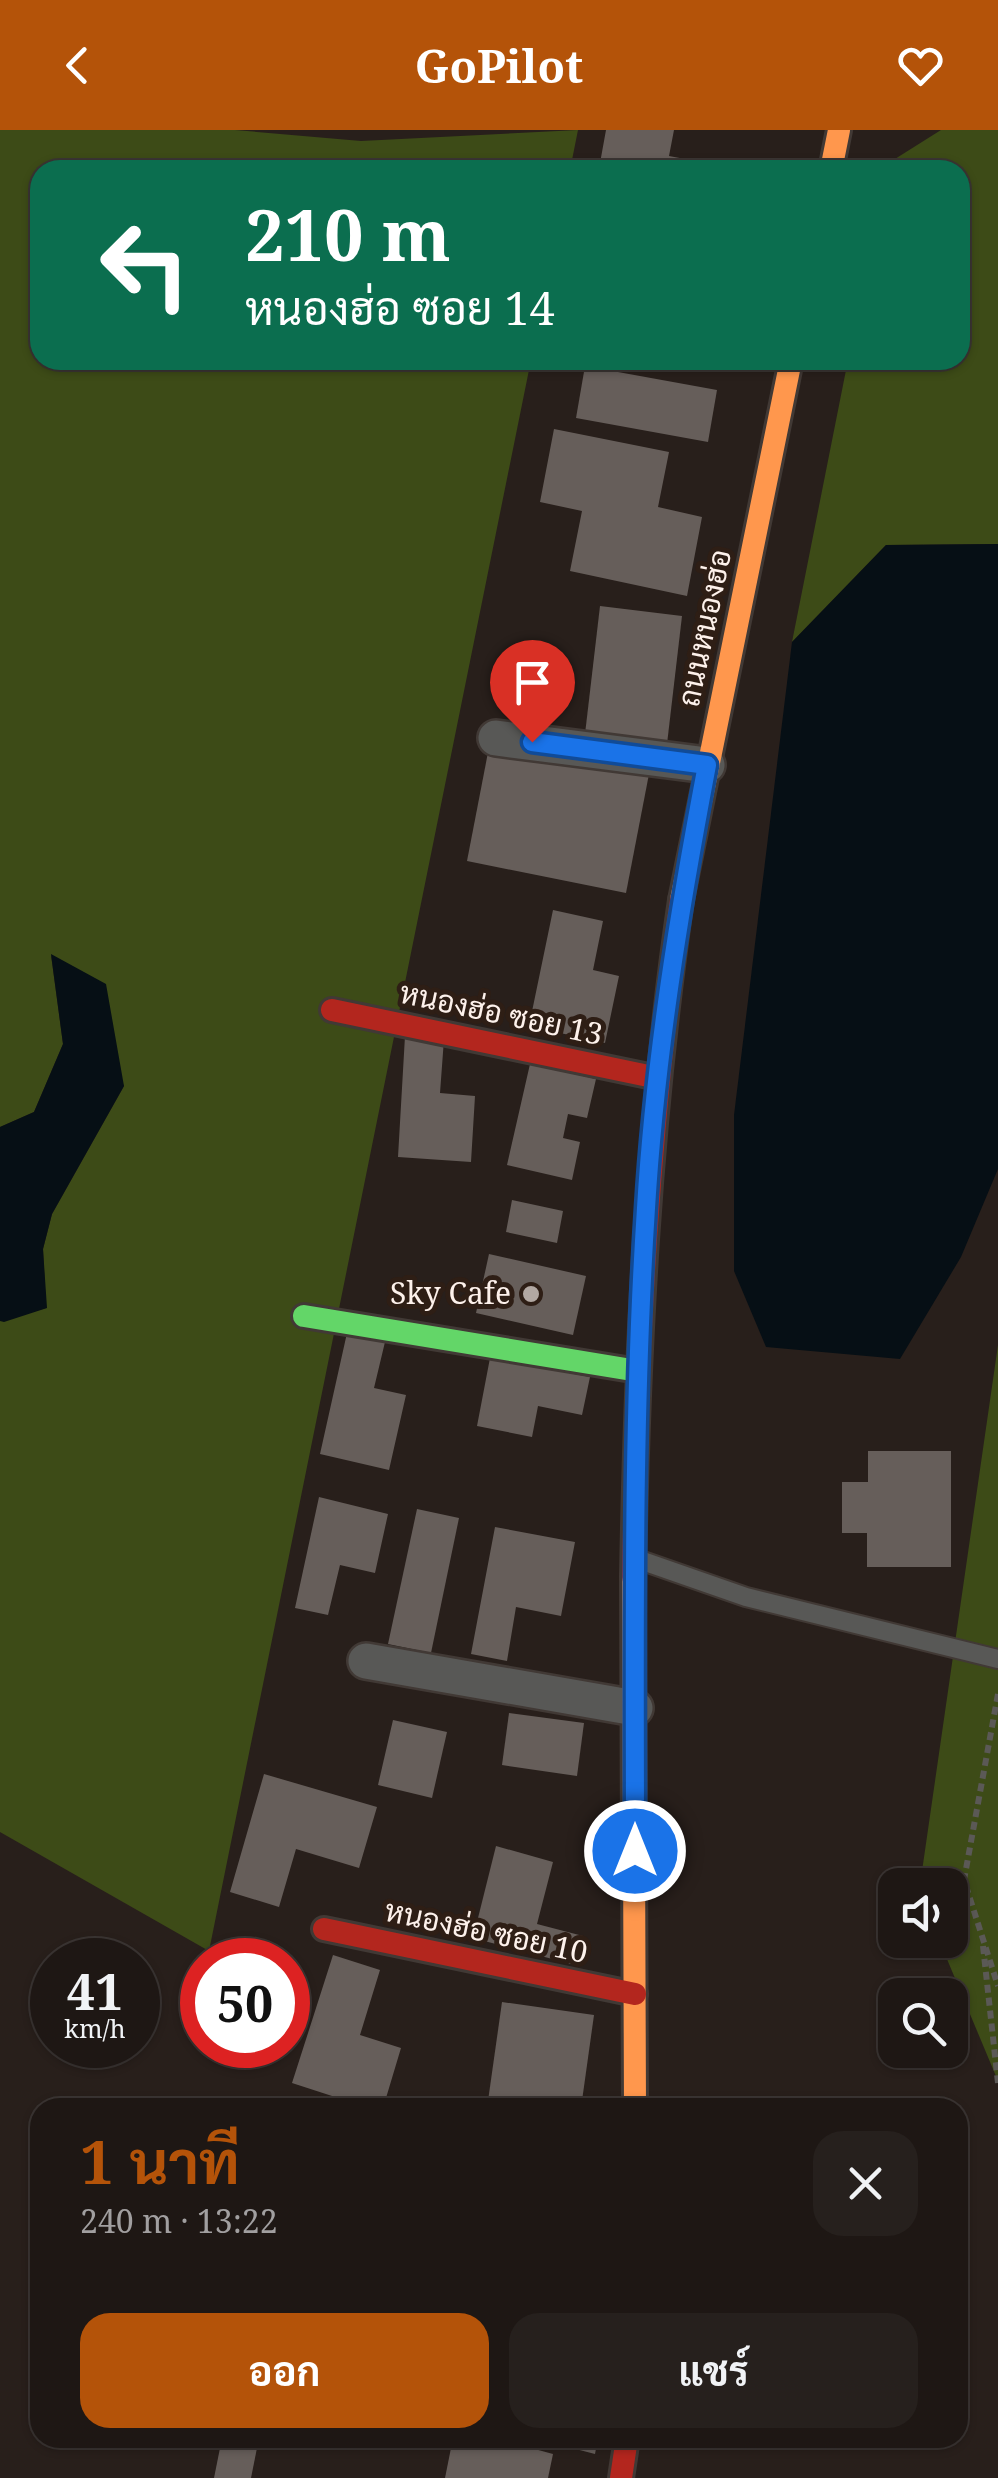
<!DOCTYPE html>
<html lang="th">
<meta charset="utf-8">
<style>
body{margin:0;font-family:"Noto Serif",Sarabun,serif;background:#26201d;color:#f1f3f6;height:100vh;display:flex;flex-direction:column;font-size:38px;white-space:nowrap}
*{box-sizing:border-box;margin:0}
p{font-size:32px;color:#a19fa0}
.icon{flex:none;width:55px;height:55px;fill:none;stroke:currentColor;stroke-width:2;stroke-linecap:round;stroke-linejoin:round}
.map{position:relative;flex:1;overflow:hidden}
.sheet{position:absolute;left:30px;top:1968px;width:938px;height:350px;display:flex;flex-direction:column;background:#1e1714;border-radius:30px;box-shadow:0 2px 8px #0004,0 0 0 2px #3c3634}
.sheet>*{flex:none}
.banner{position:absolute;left:30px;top:30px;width:940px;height:210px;border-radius:30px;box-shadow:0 2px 8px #0004,0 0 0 2px #3c3634;background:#0b6e4f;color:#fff;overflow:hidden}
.controls{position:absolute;left:878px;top:1738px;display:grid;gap:20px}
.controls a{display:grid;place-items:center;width:90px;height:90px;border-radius:20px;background:#1e1714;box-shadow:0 2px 8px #0004,0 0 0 2px #3c3634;font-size:50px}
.speed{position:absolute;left:30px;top:1808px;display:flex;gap:20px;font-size:50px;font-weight:700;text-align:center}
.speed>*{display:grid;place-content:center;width:130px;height:130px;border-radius:50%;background:#1e1714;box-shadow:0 2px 8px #0004,0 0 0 2px #3c3634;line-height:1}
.speed small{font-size:25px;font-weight:400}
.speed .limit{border:15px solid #d22;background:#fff;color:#111}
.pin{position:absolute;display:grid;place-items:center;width:85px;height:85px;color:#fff;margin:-102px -42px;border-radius:50% 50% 50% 0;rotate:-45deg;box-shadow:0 0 10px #0007}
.pin .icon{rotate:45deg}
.me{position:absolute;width:110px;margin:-55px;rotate:0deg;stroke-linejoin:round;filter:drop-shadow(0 0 8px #0008)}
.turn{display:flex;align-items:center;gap:35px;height:210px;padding:0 50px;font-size:45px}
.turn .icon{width:130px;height:130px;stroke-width:2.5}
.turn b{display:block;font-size:70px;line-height:85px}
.round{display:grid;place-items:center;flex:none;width:105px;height:105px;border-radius:30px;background:#26201d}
.overview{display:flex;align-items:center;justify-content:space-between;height:170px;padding:0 50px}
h1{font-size:60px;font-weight:700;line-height:75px;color:#b45309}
.cta{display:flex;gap:20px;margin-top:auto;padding:20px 50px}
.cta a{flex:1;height:115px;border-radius:30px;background:#b45309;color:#fff;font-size:40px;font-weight:700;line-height:115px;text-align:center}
.cta a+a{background:#26201d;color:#f1f3f6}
header{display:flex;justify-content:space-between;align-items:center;height:130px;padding:0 50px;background:#b45309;color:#fff;font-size:45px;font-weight:700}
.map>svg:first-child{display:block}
</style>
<header><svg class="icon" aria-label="back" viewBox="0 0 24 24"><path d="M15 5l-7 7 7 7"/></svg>GoPilot<svg class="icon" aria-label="heart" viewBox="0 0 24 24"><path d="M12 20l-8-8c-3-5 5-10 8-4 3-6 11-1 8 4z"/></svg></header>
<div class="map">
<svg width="998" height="2348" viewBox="0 0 998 2348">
<rect width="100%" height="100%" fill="#281f1b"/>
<g fill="#3d4b17">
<path d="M 0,0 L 235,0 L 361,11 L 578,0 L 570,40 L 40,40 L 40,230 L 531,230 L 209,1821 L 0,1702 L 0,1191 L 46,1178 L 43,1119 L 52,1084 L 124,956 L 51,825 L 63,914 L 34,982 L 0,997 Z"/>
<path d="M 941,0 L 998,0 L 998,414 L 886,415 L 792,512 L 848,230 L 960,230 L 960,40 L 886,40 L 887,34 Z"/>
<path d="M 998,1215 L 998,1951 L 939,1810 L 950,1810 L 950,1755 L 920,1755 Z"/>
</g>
<g fill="#060f15">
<path d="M 998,414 L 998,1039 L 961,1127 L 900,1229 L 766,1217 L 734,1141 L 734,985 L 792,512 L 886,415 Z"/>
<path d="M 51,824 L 106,854 L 124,956 L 52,1084 L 43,1119 L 47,1178 L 4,1192 L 0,1191 L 0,997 L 34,982 L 63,914 Z"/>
</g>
<g fill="#665e5a">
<path d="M 606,0 L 674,0 L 669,26 L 701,32 L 699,40 L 636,40 L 600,33 Z"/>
<path d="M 585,236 L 717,260 L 708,312 L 576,288 Z"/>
<path d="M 554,299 L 669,322 L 658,377 L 702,387 L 687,466 L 570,441 L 582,381 L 540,372 Z"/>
<path d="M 600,476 L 682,486 L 667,614 L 585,604 Z"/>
<path d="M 490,612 L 649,644 L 626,763 L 467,731 Z"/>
<path d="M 553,780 L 603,791 L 593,840 L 619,846 L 605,913 L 529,896 Z"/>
<path d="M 405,906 L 444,909 L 440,963 L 475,966 L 471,1032 L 398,1027 Z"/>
<path d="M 530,934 L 596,949 L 587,988 L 568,984 L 563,1008 L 580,1012 L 572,1050 L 507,1035 Z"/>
<path d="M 512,1070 L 563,1081 L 557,1113 L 506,1102 Z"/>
<path d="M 489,1124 L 586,1146 L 573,1205 L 476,1183 Z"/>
<path d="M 347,1203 L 385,1212 L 374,1258 L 406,1265 L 389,1340 L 320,1324 Z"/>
<path d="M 490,1228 L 590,1247 L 582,1285 L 538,1276 L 532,1307 L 477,1296 Z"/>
<path d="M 868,1321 L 951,1321 L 951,1437 L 867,1437 L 867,1403 L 842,1403 L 842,1352 L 868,1352 Z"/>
<path d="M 319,1367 L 388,1384 L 375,1443 L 340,1435 L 328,1485 L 295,1478 Z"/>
<path d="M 417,1379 L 459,1388 L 431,1523 L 388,1514 Z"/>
<path d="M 495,1397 L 575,1412 L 561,1486 L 516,1477 L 507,1531 L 471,1524 Z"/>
<path d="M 509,1583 L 584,1593 L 577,1646 L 502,1635 Z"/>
<path d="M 393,1590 L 447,1602 L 432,1668 L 378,1655 Z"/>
<path d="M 264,1644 L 377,1677 L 359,1738 L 296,1719 L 279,1777 L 230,1762 Z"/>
<path d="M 496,1716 L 553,1732 L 537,1794 L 583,1806 L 575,1835 L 473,1808 Z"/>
<path d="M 333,1825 L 380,1840 L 360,1905 L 401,1918 L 383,1978 L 369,1978 L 292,1953 Z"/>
<path d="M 502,1872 L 594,1885 L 581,1978 L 487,1978 Z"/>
<path d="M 222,2308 L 259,2308 L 251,2348 L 214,2348 Z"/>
<path d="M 453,2308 L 494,2308 L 553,2324 L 548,2348 L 445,2348 Z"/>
<path d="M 566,2308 L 598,2308 L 595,2324 L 564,2316 Z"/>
</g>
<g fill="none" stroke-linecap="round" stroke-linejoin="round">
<g stroke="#413935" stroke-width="22">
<path id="lane" d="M 637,1429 L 746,1467 L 998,1529"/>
</g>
<g stroke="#413935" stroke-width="40">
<g id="street">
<path d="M 496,608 L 707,635"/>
<path d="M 366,1531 L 635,1578"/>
</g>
</g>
<g stroke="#413935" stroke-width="28">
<path id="fast" d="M 304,1186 L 638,1241"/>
</g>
<g stroke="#413935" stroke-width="28">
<g id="slow">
<path d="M 831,40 L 839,0"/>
<path d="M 681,770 L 791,230"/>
<path d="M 633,1447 L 635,1978"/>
</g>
</g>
<g stroke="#413935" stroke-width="28">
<g id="jam">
<path d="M 332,880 L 658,948"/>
<path d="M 633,1447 C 637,1220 648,995 681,770"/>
<path d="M 324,1799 L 635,1864"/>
<path d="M 621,2348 L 627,2308"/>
</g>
</g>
<g stroke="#5b5956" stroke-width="6" stroke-dasharray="8 5" stroke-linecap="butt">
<path d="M 998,1564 L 964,1750 L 998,1856"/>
<path d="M 983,1816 L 998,1953"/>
</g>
<use href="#lane" stroke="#585856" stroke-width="18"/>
<use href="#street" stroke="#585856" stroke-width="35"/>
<use href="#fast" stroke="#63d668" stroke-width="22"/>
<use href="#slow" stroke="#ff974d" stroke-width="22"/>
<use href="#jam" stroke="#b3261e" stroke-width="22"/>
</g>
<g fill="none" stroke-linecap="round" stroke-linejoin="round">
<g stroke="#114b97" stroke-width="25">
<path id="route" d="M 532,612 L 707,635 C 679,782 655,929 646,1078 C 632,1292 635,1506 635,1721"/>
</g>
<use href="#route" stroke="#1a73e8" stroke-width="18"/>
</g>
<circle fill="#b2a8a2" stroke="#2e1e15" stroke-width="4" cx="531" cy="1164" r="10"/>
<g text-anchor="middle" stroke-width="10" stroke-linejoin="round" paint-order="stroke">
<g font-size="30" fill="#fdf1eb" stroke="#2e1e15">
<text transform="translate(705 498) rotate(-78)" y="10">ถนนหนองฮ่อ</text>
<text transform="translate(501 884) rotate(12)" y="10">หนองฮ่อ ซอย 13</text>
<text transform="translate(486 1802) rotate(12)" y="10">หนองฮ่อ ซอย 10</text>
</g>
<g font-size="30" fill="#fdf1eb" stroke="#2e1e15" text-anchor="end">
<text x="511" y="1174">Sky Cafe</text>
</g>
</g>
</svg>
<div class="controls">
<a><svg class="icon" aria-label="sound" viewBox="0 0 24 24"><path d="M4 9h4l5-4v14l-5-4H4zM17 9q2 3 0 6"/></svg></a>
<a><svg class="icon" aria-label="search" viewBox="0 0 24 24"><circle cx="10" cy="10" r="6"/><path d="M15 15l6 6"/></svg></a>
</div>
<div class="speed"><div>41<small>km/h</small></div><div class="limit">50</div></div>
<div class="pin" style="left:532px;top:612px;background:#d93025"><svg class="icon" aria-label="arrive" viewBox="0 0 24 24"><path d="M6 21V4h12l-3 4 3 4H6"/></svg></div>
<svg class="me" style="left:635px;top:1721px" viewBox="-20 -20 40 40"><circle r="17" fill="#1a73e8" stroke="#fff" stroke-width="3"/><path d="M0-11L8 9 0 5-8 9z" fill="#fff"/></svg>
<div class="banner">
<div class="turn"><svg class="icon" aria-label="left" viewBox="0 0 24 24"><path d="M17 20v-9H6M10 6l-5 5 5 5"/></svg><div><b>210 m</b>หนองฮ่อ ซอย 14</div></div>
</div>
<section class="sheet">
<div class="overview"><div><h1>1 นาที</h1><p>240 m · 13:22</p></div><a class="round"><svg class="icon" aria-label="close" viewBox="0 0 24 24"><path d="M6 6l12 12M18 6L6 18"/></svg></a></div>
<div class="cta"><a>ออก</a><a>แชร์</a></div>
</section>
</div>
